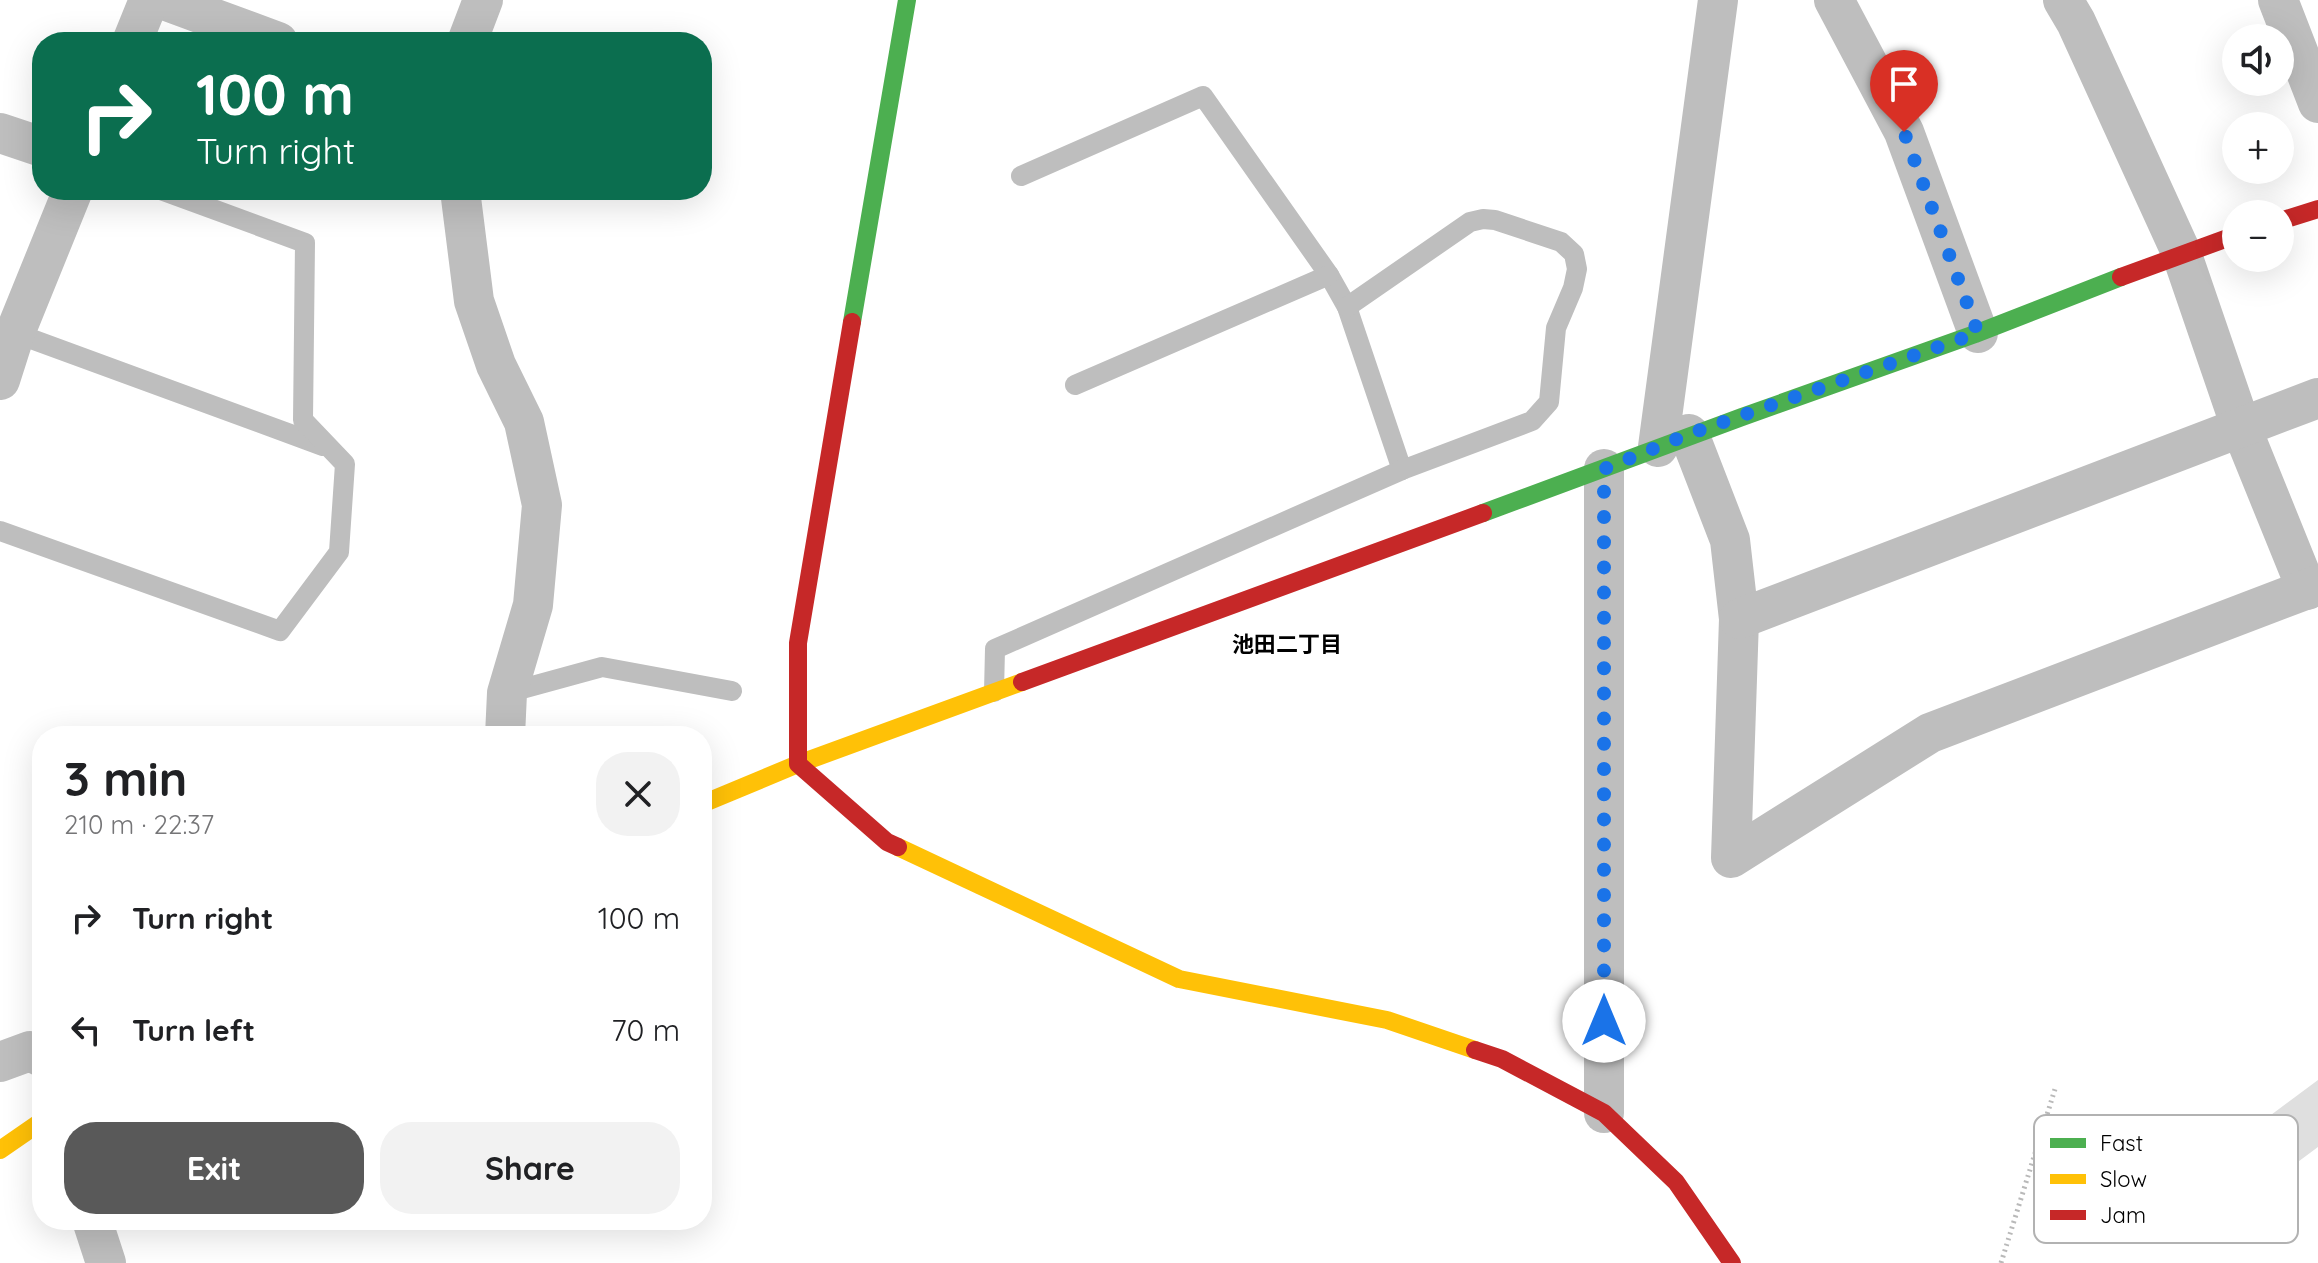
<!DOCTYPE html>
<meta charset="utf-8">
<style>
body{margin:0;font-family:Quicksand,"Noto Sans JP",sans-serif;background:#f2f2f2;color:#202124;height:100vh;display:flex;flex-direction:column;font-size:30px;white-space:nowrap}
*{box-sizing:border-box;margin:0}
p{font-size:26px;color:#757577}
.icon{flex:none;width:44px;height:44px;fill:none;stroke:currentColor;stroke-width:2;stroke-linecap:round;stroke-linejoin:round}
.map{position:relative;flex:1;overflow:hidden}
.drawer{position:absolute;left:32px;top:726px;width:680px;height:504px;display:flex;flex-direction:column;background:#fff;border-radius:32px;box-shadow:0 8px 32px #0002}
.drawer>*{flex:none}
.top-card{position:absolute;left:32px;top:32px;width:680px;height:168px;border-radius:32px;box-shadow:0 8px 32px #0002;background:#0b6e4f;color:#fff;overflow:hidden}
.buttons{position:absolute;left:2222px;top:24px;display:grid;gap:16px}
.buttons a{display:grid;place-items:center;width:72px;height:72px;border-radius:50%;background:#fff;box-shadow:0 8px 32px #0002;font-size:40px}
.pin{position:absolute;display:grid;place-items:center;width:68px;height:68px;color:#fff;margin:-82px -34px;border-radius:50% 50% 50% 0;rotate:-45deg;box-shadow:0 0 8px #0007}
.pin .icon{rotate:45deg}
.me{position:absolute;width:88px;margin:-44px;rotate:0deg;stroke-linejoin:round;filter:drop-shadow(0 0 6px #0008)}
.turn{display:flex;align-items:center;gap:28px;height:168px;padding:0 32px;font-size:36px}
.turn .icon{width:104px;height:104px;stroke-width:2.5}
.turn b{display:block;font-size:56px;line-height:68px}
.round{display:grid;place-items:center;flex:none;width:84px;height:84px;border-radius:32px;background:#f2f2f2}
.headline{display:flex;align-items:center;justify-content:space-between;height:136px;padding:0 32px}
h1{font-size:48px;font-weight:800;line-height:60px}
.cta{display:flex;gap:16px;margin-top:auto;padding:16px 32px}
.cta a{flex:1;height:92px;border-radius:32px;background:#595959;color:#fff;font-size:32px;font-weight:800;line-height:92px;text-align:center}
.cta a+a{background:#f2f2f2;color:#202124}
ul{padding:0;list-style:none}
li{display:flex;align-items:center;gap:24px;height:112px;padding:0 32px}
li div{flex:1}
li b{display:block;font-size:30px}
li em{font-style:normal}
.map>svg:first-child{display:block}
</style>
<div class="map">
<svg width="2318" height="1263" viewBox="0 0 2318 1263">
<rect width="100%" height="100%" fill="#fff"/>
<path fill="#dfdfdf" d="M 2318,1080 L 2318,1147 L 2217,1222 L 2185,1179 Z"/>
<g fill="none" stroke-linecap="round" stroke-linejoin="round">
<path stroke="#b9b9b9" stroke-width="5" stroke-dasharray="2 4" stroke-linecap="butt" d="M 2001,1263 L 2055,1089"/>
<g stroke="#bebebe" stroke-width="20">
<path d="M 1021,176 L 1203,96 L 1329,275 L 1347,307 L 1402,470"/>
<path d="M 15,333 L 323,446"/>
<path d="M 1075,385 L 1329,275"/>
<path d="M 0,531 L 280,631 L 339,552 L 345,464 L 303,420 L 305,243 L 161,190"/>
<path d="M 994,692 L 995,649 L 1402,470 L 1532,421 L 1549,402 L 1556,328 L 1573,288 L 1577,269 L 1574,254 L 1561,242 L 1495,220 L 1483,219 L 1470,222 L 1347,307"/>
<path d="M 507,693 L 602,667 L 732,691"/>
</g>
<g stroke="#bebebe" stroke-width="40">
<path d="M 164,0 L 278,42"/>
<path d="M 1834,0 L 1904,132 L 1978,333"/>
<path d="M 2063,0 L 2076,22 L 2181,252 L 2241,427 L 2307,590"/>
<path d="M 2278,0 L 2318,103"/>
<path d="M 132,42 L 149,0"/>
<path d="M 467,42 L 483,0"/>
<path d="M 0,133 L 42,147"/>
<path d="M 460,190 L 474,301 L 496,365 L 524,422 L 542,505 L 533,605 L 507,693 L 505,736"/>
<path d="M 0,380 L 15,333 L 73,190"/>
<path d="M 1689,434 L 1730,540 L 1739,619 L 1731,858 L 1930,733 L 2318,585"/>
<path d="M 1658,447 L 1718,0"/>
<path d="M 1739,619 L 2318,398"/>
<path d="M 0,1062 L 30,1051 L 42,1057"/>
<path d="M 1604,1113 L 1604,469"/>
<path d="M 92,1220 L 106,1263"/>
</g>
<g stroke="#4caf50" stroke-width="18">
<path d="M 852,322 L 907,0"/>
<path d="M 1483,513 L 1742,417 L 1975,334 L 2121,277"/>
</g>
<g stroke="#ffc107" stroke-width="18">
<path d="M 702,804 L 798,764 L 1022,682"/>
<path d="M 898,847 L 1179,979 L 1387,1020 L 1475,1050"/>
<path d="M 0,1150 L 42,1121"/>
</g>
<g stroke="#c62828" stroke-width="18">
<path d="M 2280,221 L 2318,209"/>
<path d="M 2121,277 L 2236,235"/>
<path d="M 852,322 L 798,643 L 798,764 L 887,842 L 898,847"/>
<path d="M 1022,682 L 1483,513"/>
<path d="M 1475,1050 L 1502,1059 L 1604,1113 L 1676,1182 L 1732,1263"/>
</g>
</g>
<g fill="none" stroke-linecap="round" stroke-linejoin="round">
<path stroke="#1a73e8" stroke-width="14" stroke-dasharray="0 25.2" d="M 1604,1021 L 1604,469 L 1689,434 L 1978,333 L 1904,132"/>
</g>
<g text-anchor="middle" stroke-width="6" stroke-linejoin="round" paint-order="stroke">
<g font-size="22" font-weight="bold" fill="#000" stroke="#fff">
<text x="1287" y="652">池田二丁目</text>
</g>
</g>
<rect x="2034" y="1115" width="264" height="128" rx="12" fill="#fff" stroke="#b2b2b2" stroke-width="2"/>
<rect x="2050" y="1138" width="36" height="10" fill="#4caf50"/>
<rect x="2050" y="1174" width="36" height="10" fill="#ffc107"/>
<rect x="2050" y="1210" width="36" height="10" fill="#c62828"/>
<g font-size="22" fill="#000">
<text x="2100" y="1151">Fast</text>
<text x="2100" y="1187">Slow</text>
<text x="2100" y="1223">Jam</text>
</g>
</svg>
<div class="buttons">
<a><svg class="icon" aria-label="sound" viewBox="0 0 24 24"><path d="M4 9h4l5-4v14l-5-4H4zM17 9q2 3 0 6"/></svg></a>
<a>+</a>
<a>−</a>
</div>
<div class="pin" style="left:1904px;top:132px;background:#d93025"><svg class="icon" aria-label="arrive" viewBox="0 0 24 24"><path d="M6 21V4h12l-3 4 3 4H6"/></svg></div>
<svg class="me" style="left:1604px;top:1021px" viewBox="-20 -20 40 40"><circle r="19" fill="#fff"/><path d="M0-13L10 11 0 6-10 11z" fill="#1a73e8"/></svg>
<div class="top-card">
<div class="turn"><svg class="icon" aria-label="right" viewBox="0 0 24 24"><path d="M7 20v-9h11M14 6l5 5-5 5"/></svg><div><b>100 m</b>Turn right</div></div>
</div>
<section class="drawer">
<div class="headline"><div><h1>3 min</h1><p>210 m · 22:37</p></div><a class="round"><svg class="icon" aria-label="close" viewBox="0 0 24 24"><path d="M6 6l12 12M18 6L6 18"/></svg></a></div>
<ul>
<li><svg class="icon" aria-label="right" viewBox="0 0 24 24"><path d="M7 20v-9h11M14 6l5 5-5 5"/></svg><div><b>Turn right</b></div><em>100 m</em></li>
<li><svg class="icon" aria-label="left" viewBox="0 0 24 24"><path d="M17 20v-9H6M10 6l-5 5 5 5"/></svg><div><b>Turn left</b></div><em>70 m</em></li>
</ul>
<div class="cta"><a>Exit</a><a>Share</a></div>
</section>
</div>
